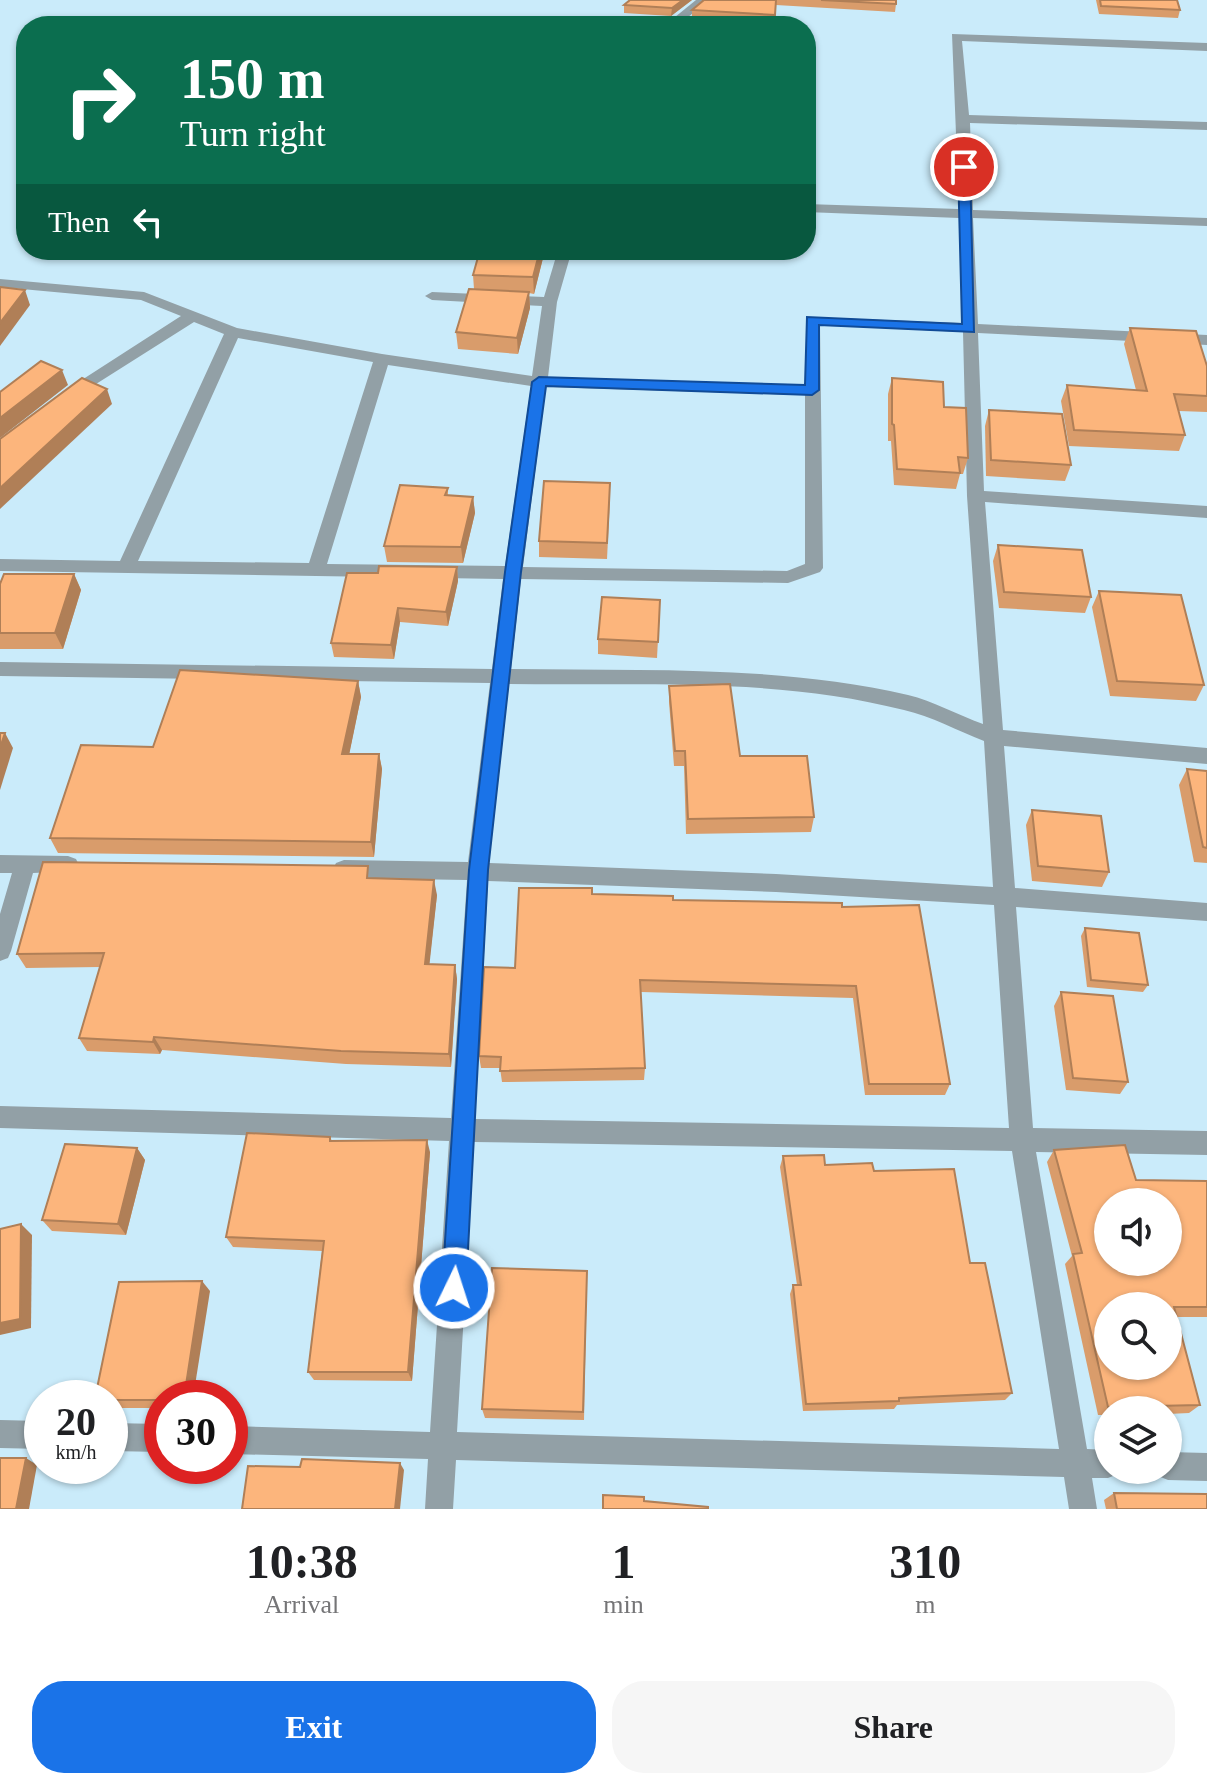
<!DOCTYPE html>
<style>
body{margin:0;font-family:Georgia,serif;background:#f6f6f6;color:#202124;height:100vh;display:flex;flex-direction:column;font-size:30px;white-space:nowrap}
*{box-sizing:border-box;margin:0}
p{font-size:26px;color:#757577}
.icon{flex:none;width:44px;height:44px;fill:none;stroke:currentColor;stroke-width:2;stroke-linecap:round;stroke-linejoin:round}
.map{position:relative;height:1509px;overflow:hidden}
.side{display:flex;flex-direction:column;background:#fff;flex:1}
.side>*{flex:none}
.banner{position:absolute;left:16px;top:16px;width:800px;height:244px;border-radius:32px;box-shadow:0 2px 6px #0004;background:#0b6e4f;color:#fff;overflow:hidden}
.buttons{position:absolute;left:1094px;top:1188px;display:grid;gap:16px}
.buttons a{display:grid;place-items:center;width:88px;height:88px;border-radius:50%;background:#fff;box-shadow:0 2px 6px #0004;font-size:40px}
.speed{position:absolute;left:24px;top:1380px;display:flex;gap:16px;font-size:40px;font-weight:700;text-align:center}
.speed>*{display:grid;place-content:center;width:104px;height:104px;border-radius:50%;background:#fff;box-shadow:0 2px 6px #0004;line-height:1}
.speed small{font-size:20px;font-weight:400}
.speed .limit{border:12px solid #d22;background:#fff;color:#111}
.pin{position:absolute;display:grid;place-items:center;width:68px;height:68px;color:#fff;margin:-34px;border:4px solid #fff;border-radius:50%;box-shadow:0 2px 8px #0007}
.me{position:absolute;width:88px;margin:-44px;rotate:4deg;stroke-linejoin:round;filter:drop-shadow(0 0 6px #0008)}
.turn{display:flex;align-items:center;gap:28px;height:168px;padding:0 32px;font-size:36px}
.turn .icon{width:104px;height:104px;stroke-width:2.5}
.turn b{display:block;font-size:56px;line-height:68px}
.then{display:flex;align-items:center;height:76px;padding:0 32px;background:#0003;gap:16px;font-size:30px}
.eta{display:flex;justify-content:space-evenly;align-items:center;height:136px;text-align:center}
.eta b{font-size:48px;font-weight:600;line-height:56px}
.primary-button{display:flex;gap:16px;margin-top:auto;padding:16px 32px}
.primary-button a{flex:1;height:92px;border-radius:32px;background:#1a73e8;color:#fff;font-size:32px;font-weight:600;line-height:92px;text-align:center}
.primary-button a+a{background:#f6f6f6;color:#202124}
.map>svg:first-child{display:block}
</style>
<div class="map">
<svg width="1207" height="1509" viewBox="0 0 1207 1509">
<rect width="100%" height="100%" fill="#caebfa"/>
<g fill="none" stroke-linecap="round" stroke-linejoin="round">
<g fill="#92a0a6" fill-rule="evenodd">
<path d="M 696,0 L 709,0 L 677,26 L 664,26 Z"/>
<path d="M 952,34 L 1207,43 L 1207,51 L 962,41 L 969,115 L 1207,122 L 1207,130 L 970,123 L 973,210 L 1207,218 L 1207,226 L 973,218 L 978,324 L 1207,335 L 1207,345 L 978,333 L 984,491 L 1207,506 L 1207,518 L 985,502 L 1003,730 L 1207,748 L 1207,764 L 1004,746 L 1015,888 L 1207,903 L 1207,921 L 1016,907 L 1033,1128 L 1207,1131 L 1207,1155 L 1036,1152 L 1087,1449 L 1108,1450 L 1108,1470 L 1119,1470 L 1118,1474 L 1108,1478 L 1092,1478 L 1097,1509 L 1069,1509 L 1064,1477 L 456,1460 L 453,1509 L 425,1509 L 428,1459 L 230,1454 L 230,1426 L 430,1432 L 449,1141 L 0,1128 L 0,1106 L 451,1118 L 467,880 L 344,878 L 336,875 L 333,869 L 336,863 L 344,860 L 468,862 L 490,683 L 0,676 L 0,662 L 492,669 L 503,579 L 0,571 L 0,559 L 120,561 L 224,334 L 194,322 L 66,403 L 58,398 L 60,394 L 181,316 L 141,300 L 0,287 L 0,279 L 144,292 L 237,328 L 382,354 L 532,376 L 542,306 L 432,300 L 425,296 L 432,292 L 544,297 L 558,250 L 572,250 L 557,302 L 548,377 L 805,385 L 807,317 L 962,323 L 959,218 L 806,212 L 806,204 L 959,209 ZM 820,325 L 963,332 L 967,496 L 983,724 C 958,715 933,701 908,695 C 779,665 643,671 511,669 L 521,579 L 788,583 L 820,572 L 823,568 ZM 238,338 L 373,362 L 309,563 L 138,561 ZM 388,365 L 531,386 L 505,566 L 327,564 ZM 546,387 L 805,395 L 805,564 L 787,571 L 523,567 ZM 509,684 C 640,686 776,677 904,710 C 931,716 958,731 984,741 L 993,887 L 776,874 L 489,863 ZM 488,881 L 776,892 L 994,905 L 1009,1128 L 475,1119 ZM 474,1142 L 1012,1151 L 1059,1449 L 457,1432 Z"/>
<path d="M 0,855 L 68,856 L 76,859 L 79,865 L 76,871 L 33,873 L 11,951 L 8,958 L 0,961 L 0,914 L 12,873 L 0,873 Z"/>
<path d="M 0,1420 L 42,1421 L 42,1449 L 0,1448 Z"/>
<path d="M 110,1423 L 162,1424 L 162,1452 L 110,1451 Z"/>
<path d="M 1168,1452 L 1207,1453 L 1207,1481 L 1168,1480 L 1158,1476 L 1156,1470 L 1168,1470 Z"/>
</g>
</g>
<g fill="#d99c6b">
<path d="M 692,0 L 671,16 L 624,13 L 624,5 Z"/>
<path d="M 704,0 L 896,0 L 896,4 L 895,12 L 776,5 L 774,23 L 692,18 L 692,10 Z"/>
<path d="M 1096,0 L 1177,0 L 1180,10 L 1178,18 L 1099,14 Z"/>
<path d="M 544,254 L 534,294 L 529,293 L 530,308 L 518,354 L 458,349 L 456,332 L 474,289 L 473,275 Z"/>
<path d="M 1130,328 L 1207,366 L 1207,412 L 1179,411 L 1185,435 L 1179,451 L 1069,446 L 1061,401 L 1067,385 L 1136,390 L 1124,344 Z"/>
<path d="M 892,378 L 944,407 L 968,458 L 963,474 L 960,474 L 956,489 L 894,485 L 891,441 L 888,441 L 888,394 Z"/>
<path d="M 989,410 L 1071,465 L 1065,481 L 986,476 L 985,426 Z"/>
<path d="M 448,488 L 448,495 L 473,497 L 475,513 L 463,563 L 387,562 L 384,546 Z"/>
<path d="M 610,499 L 607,559 L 539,557 L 539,541 Z"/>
<path d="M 998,545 L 1091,597 L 1085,613 L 999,608 L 993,561 Z"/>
<path d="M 457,567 L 458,581 L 448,626 L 400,622 L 394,659 L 334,657 L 331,643 L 378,573 Z"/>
<path d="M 74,574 L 81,590 L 63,649 L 0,649 L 0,584 Z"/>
<path d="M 1099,591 L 1204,685 L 1196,701 L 1110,696 L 1092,607 Z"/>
<path d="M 660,600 L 657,658 L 598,654 L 598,639 Z"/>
<path d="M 358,681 L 361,697 L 349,754 L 379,754 L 382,769 L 374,857 L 58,853 L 50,838 L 153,747 Z"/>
<path d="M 669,686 L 740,756 L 814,817 L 811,832 L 686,834 L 684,766 L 674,766 L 669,702 Z"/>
<path d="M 1187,769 L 1207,771 L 1207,863 L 1194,862 L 1179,785 Z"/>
<path d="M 1032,810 L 1109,872 L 1102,887 L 1032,881 L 1026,825 Z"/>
<path d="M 371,879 L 437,895 L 429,964 L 455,965 L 457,979 L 451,1067 L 346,1064 L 162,1050 L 160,1054 L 87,1051 L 79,1038 L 100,967 L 26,968 L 17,954 Z"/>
<path d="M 592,894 L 673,900 L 842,907 L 950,1084 L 945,1095 L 865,1095 L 853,998 L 641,992 L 645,1068 L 644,1080 L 502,1082 L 500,1068 L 481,1068 L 479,1056 L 515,968 Z"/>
<path d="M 1085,928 L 1148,985 L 1143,992 L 1087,987 L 1081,936 Z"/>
<path d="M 1061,992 L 1128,1082 L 1120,1094 L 1066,1090 L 1054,1006 Z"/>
<path d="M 330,1137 L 332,1141 L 430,1152 L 412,1381 L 314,1380 L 308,1372 L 322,1251 L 233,1247 L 226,1237 Z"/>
<path d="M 137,1148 L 145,1160 L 126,1235 L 52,1231 L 42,1220 Z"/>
<path d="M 1054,1150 L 1136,1180 L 1207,1181 L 1207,1317 L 1177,1317 L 1200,1405 L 1189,1413 L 1168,1414 L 1168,1410 L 1108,1410 L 1108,1415 L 1098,1415 L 1065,1264 L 1072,1256 L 1047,1162 Z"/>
<path d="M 783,1156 L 825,1165 L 874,1171 L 970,1263 L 1012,1393 L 1005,1400 L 897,1405 L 894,1409 L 803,1411 L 790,1294 L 793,1285 L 797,1285 L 780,1167 Z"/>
<path d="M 587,1271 L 584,1420 L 485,1418 L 482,1409 Z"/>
<path d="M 210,1291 L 162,1398 L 162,1408 L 110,1408 L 110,1398 Z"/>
<path d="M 1114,1493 L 1207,1509 L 1106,1509 L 1104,1500 Z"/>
</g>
<g fill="#b07f57">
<path d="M 683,0 L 692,0 L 671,16 L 672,8 Z"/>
<path d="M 540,250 L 544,250 L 544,254 L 534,294 L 533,277 Z"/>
<path d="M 25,290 L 30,305 L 0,346 L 0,323 Z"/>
<path d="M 529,292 L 530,308 L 518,354 L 517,338 Z"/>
<path d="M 62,370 L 68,385 L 0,438 L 0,418 Z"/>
<path d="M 107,389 L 112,404 L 0,509 L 0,488 Z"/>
<path d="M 473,497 L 475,513 L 463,563 L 461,547 Z"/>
<path d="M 457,567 L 458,581 L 448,626 L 446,612 Z"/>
<path d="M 74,574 L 81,590 L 63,649 L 55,633 Z"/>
<path d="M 398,608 L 400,622 L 394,659 L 391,645 Z"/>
<path d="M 358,681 L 361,697 L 346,770 L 342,754 Z"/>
<path d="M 5,733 L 13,748 L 0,790 L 0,748 Z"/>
<path d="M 379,754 L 382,769 L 374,857 L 371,842 Z"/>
<path d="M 434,880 L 437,895 L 428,978 L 425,964 Z"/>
<path d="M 455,965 L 457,979 L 451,1067 L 449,1054 Z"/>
<path d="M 154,1037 L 162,1050 L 160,1054 L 153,1042 Z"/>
<path d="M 427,1140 L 430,1152 L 412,1381 L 408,1372 Z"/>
<path d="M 137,1148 L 145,1160 L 126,1235 L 118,1224 Z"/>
<path d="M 21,1224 L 32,1235 L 31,1328 L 0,1335 L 0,1323 Z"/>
<path d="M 202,1281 L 210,1291 L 193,1398 L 184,1398 Z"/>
<path d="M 26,1458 L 37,1465 L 29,1509 L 16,1509 Z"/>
<path d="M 400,1463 L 404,1470 L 400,1509 L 395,1509 Z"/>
</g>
<g fill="#fcb57c" stroke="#b07f57" stroke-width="2" fill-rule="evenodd">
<path d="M 630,0 L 683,0 L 672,8 L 624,5 Z"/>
<path d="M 704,0 L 776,0 L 775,15 L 692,10 Z"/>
<path d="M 821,0 L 896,0 L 896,4 Z"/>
<path d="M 1100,0 L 1177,0 L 1180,10 L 1101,6 Z"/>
<path d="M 563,22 L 579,26 L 559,26 Z"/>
<path d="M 480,250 L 540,250 L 533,277 L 473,275 Z"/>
<path d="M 0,287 L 25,290 L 0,323 Z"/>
<path d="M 469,289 L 529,292 L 517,338 L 456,332 Z"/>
<path d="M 1130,328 L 1196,331 L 1207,366 L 1207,396 L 1174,394 L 1185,435 L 1074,430 L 1067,385 L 1147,391 Z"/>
<path d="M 41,361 L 62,370 L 0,418 L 0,392 Z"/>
<path d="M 82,378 L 107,389 L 0,488 L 0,439 Z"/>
<path d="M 892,378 L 943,382 L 944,407 L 966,408 L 968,458 L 958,457 L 960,473 L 897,469 L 894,425 L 892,424 Z"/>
<path d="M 989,410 L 1062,414 L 1071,465 L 991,460 Z"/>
<path d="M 544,481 L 610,483 L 607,543 L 539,541 Z"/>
<path d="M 400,485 L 448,488 L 445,495 L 473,497 L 461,547 L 384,546 Z"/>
<path d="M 998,545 L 1082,550 L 1091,597 L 1004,592 Z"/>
<path d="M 379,566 L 457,567 L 446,612 L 398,608 L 391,645 L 331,643 L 347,573 L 378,573 Z"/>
<path d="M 4,574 L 74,574 L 55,633 L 0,633 L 0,584 Z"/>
<path d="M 1099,591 L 1181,595 L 1204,685 L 1117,681 Z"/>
<path d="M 602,597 L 660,600 L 658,642 L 598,639 Z"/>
<path d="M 180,670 L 358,681 L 342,754 L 379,754 L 371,842 L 50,838 L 81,745 L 153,747 Z"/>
<path d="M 730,684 L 740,756 L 807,756 L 814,817 L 688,819 L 685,751 L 675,751 L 669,686 Z"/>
<path d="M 0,733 L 5,733 L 0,748 Z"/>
<path d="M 1187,769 L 1207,771 L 1207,848 L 1203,847 Z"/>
<path d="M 1032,810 L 1101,816 L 1109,872 L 1038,866 Z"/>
<path d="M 43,862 L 368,866 L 367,878 L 434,880 L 425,964 L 455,965 L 449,1054 L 341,1051 L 154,1037 L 153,1042 L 79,1038 L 104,953 L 17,954 Z"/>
<path d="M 519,888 L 592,888 L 592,894 L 673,896 L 673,900 L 842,903 L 842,907 L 919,905 L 950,1084 L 869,1084 L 856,986 L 640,980 L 645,1068 L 500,1071 L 501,1057 L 479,1056 L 484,967 L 515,968 Z"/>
<path d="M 1085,928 L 1139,933 L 1148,985 L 1091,980 Z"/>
<path d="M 1061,992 L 1113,996 L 1128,1082 L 1073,1078 Z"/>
<path d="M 247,1133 L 330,1137 L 330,1141 L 427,1140 L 408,1372 L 308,1372 L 324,1241 L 226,1237 Z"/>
<path d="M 65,1144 L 137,1148 L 118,1224 L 42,1220 Z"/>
<path d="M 1125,1145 L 1136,1180 L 1207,1181 L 1207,1307 L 1174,1307 L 1200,1405 L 1108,1407 L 1073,1254 L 1082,1253 L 1054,1150 ZM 1108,1202 L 1168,1202 L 1168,1262 L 1108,1262 ZM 1108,1306 L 1168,1306 L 1168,1366 L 1108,1366 Z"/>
<path d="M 824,1155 L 825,1165 L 872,1163 L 874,1171 L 954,1169 L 970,1263 L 985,1263 L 1012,1393 L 899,1398 L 899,1401 L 806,1404 L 793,1285 L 801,1285 L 783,1156 Z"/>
<path d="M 21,1224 L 20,1319 L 0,1323 L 0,1229 Z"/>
<path d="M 492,1268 L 587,1271 L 583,1412 L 482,1409 Z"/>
<path d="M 202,1281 L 184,1398 L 162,1398 L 162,1400 L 110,1400 L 110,1398 L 95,1398 L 119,1282 Z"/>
<path d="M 0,1458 L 26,1458 L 16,1509 L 0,1509 Z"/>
<path d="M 302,1459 L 400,1463 L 395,1509 L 242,1509 L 248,1466 L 300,1467 Z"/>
<path d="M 1114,1493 L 1207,1494 L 1207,1509 L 1117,1509 Z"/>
<path d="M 603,1495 L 644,1497 L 644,1501 L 708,1507 L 708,1509 L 603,1509 Z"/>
</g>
<path fill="#1a73e8" stroke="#114b97" stroke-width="2" d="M 964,163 L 970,167 L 974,332 L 819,325 L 819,390 L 812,395 L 546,386 L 521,572 L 488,870 L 466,1288 L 462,1297 L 454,1300 L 445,1297 L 442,1288 L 469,870 L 505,572 L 532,382 L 539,377 L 805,385 L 807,317 L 962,324 L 958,167 Z"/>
</svg>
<div class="buttons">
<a><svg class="icon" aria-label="sound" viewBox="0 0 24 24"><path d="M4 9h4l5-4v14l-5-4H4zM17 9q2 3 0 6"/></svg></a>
<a><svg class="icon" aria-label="search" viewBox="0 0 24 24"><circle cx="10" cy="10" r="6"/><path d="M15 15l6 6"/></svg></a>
<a><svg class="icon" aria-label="layers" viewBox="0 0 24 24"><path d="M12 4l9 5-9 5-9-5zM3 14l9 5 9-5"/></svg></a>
</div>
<div class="speed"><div>20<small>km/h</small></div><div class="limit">30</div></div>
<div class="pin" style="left:964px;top:167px;background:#d93025"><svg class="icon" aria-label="arrive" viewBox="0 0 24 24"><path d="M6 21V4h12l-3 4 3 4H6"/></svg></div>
<svg class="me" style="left:454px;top:1288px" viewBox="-20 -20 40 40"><circle r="17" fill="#1a73e8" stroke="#fff" stroke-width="3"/><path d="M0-11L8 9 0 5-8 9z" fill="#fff"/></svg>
<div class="banner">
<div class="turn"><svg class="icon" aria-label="right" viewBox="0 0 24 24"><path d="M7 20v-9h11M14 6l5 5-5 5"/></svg><div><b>150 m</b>Turn right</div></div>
<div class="then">Then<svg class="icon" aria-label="left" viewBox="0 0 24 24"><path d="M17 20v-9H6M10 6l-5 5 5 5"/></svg></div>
</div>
</div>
<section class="side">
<div class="eta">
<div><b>10:38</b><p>Arrival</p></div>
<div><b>1</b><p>min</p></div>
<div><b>310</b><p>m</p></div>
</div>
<div class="primary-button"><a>Exit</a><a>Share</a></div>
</section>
